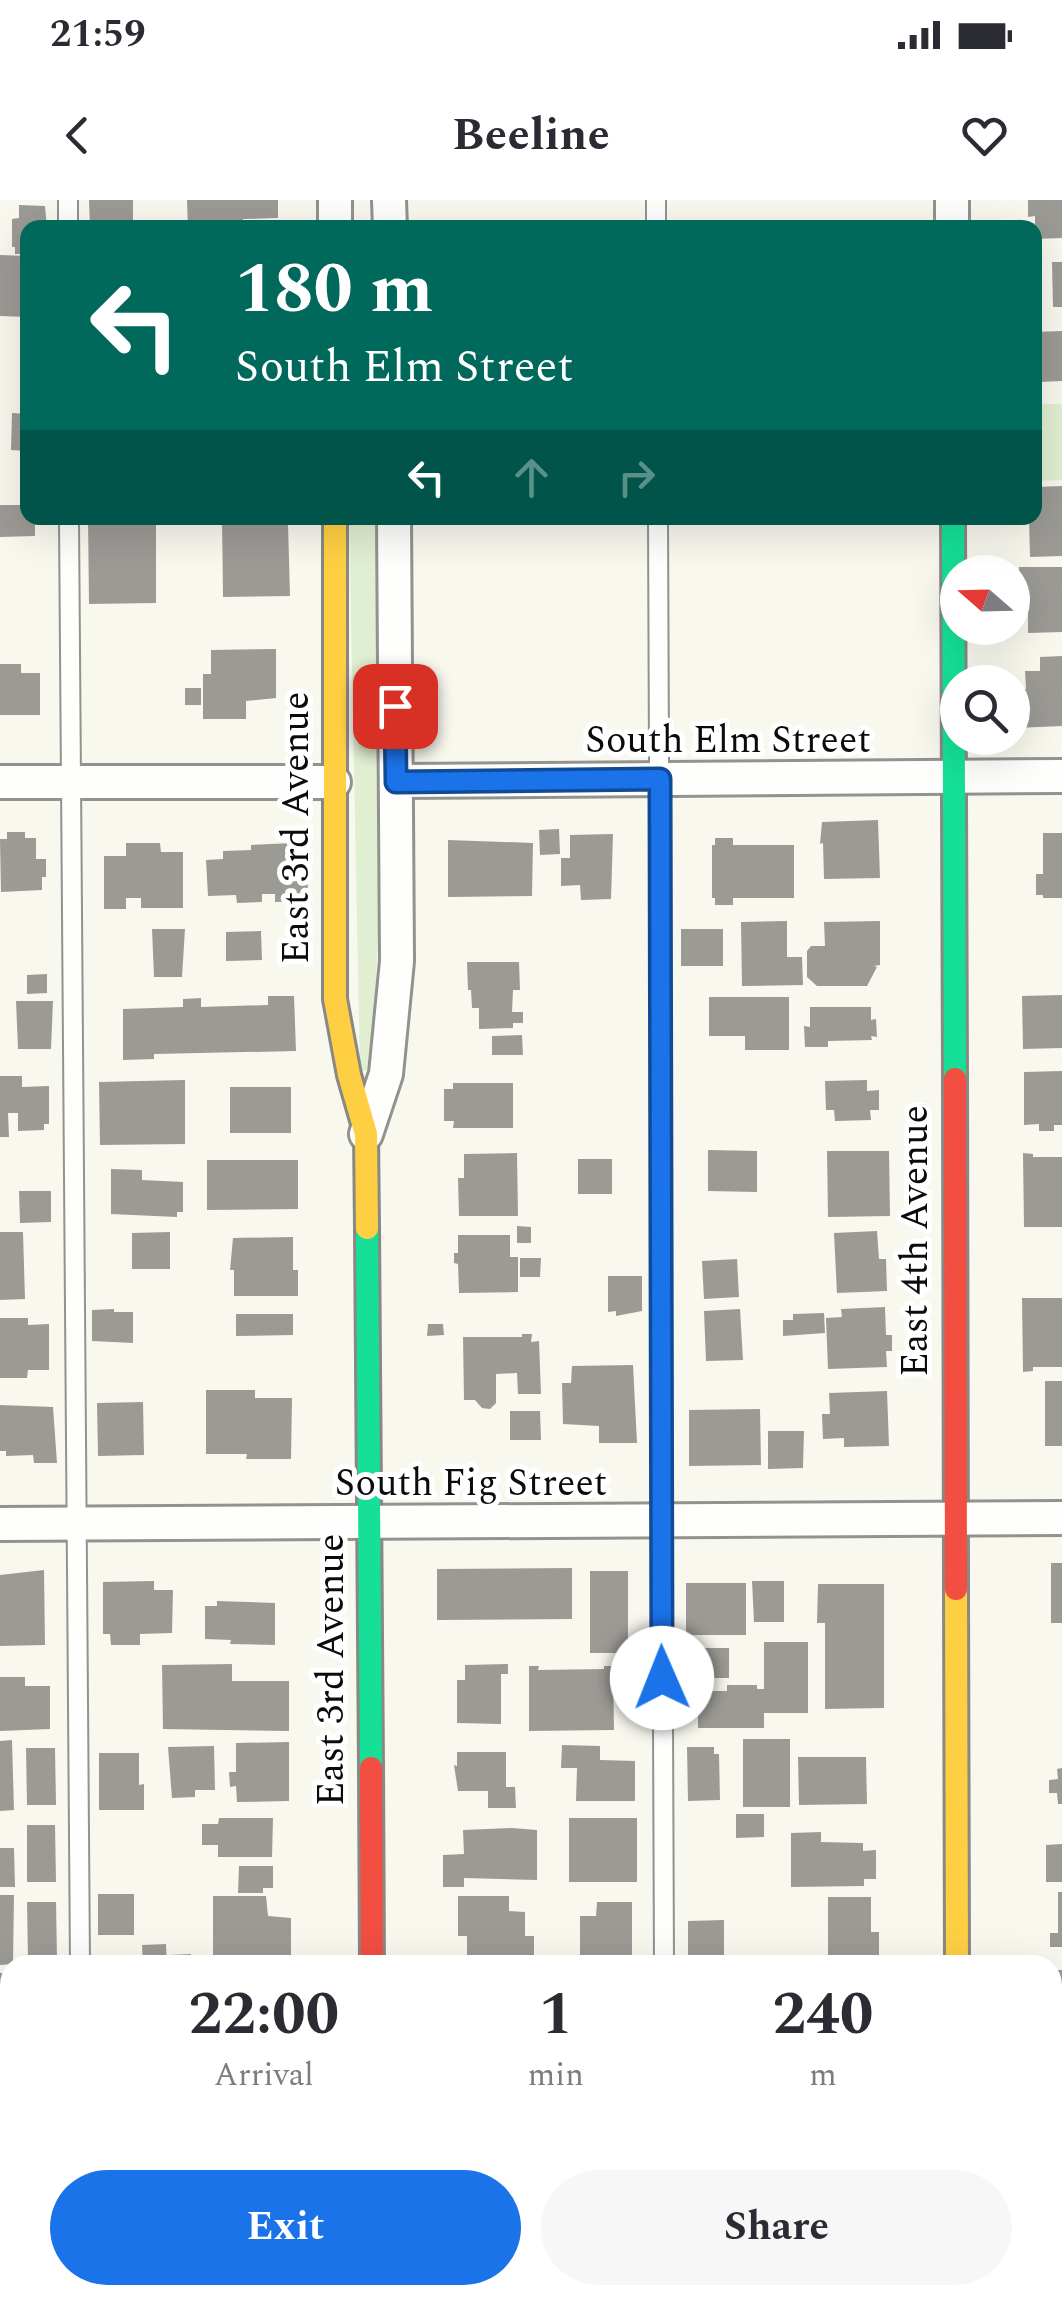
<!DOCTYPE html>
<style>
body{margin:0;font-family:Spectral,serif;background:#f7f7f7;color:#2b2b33;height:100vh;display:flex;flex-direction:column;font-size:38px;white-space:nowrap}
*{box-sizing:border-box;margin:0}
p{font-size:32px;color:#7c7c81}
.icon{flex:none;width:55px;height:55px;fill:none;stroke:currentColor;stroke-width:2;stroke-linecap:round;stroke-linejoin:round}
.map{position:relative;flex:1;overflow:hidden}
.side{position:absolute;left:0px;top:1755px;width:1062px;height:350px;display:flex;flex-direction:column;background:#fff;border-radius:30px 30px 0 0;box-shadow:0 10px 40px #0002}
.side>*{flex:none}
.top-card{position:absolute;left:20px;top:20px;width:1022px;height:305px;border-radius:20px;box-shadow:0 10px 40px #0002;background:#00695c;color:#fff;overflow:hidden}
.needle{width:65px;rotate:290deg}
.tools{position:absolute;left:940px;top:355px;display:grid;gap:20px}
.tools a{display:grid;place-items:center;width:90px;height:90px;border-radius:50%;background:#fff;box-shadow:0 10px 40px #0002;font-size:50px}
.pin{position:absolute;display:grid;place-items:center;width:85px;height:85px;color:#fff;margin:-42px;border-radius:20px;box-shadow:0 5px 15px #0006}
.me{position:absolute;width:110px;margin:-55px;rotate:359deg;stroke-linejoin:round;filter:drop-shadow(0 0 8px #0008)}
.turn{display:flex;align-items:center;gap:35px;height:210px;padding:0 50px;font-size:45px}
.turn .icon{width:130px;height:130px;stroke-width:2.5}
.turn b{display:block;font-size:70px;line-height:85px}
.lanes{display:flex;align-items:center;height:95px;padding:0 50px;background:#0003;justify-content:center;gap:50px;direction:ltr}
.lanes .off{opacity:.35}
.eta{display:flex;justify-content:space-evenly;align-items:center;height:170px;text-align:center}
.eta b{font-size:60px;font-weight:700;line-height:70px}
.cta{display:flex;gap:20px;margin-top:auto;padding:20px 50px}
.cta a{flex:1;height:115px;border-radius:60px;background:#1a73e8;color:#fff;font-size:40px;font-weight:700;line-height:115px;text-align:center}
.cta a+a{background:#f7f7f7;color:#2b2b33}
.status{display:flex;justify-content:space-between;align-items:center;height:70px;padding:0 50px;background:#fff;direction:ltr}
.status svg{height:28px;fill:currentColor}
header{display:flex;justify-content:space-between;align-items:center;height:130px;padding:0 50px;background:#fff;font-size:45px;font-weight:700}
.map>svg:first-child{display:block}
</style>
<div class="status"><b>21:59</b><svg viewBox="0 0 49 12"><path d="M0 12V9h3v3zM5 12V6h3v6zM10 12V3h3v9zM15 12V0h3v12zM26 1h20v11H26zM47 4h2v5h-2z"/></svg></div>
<header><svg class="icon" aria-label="back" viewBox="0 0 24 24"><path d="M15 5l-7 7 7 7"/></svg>Beeline<svg class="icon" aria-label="heart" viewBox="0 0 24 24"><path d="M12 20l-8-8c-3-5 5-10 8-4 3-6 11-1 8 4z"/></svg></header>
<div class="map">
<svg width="1062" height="2105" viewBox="0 0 1062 2105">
<rect width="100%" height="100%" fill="#f9f8ef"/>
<g fill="#e0eed1">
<path d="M 1035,204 L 1062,204 L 1062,280 L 1035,281 Z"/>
<path d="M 349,318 L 379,318 L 381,664 L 372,868 L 360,872 Z"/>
</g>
<g fill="#9c9a95">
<path d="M 89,0 L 133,0 L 133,28 L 90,28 Z"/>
<path d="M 187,0 L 278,0 L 278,18 L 243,19 L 243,28 L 188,28 Z"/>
<path d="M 1028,0 L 1062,0 L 1062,38 L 1035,39 L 1035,16 L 1028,17 Z"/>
<path d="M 19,5 L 45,6 L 47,28 L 28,28 L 28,54 L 15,54 L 15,47 L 12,47 L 12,19 L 19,18 Z"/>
<path d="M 0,55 L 28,56 L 28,117 L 0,116 Z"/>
<path d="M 1052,62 L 1062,62 L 1062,107 L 1053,107 Z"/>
<path d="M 1062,131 L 1062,181 L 1038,182 L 1035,132 Z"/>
<path d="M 12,213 L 28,214 L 28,251 L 11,250 Z"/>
<path d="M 1062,286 L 1062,356 L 1030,357 L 1029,318 L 1035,318 L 1035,287 Z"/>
<path d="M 0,305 L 28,305 L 28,318 L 35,318 L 35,336 L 0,337 Z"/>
<path d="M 88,318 L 156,318 L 156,403 L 89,404 Z"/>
<path d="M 222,318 L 291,318 L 291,323 L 288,323 L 290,396 L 223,397 Z"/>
<path d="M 1019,367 L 1062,367 L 1062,432 L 1028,433 L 1028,402 L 1020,402 Z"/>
<path d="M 276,449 L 276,498 L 246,501 L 246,519 L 203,519 L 203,474 L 211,474 L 211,450 Z"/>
<path d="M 1062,456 L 1062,526 L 1015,528 L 1015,495 L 1021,495 L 1021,489 L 1026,489 L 1025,471 L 1040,471 L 1040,457 Z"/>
<path d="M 0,464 L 21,464 L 21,473 L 40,473 L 40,515 L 0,515 Z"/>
<rect x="185" y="488" width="16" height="17"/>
<path d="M 878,620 L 880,678 L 824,679 L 823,643 L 820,644 L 822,622 Z"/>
<path d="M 559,629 L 560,654 L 540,655 L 539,630 Z"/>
<path d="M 7,632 L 25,632 L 25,638 L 36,638 L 36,659 L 46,659 L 46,677 L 42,677 L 42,690 L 1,692 L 0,639 L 7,639 Z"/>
<path d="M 1043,633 L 1062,633 L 1062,698 L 1043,698 L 1043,695 L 1036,695 L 1036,674 L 1043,674 Z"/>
<path d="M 613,634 L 611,699 L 581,700 L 580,685 L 561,686 L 561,658 L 570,658 L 570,635 Z"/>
<path d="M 715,638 L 733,638 L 733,645 L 794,645 L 794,698 L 733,698 L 733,705 L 715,705 L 715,698 L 712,698 L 712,645 L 715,645 Z"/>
<path d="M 448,640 L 533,643 L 532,696 L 448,697 Z"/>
<path d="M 126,643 L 160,643 L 161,652 L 183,652 L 183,708 L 141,708 L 141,698 L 126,698 L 126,709 L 104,709 L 104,656 L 126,656 Z"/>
<path d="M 293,643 L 293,658 L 307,657 L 308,693 L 300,693 L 301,701 L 275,702 L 275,694 L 262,694 L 262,702 L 237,703 L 236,695 L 208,696 L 206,660 L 223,659 L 223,651 L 251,650 L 251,645 Z"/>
<path d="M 787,721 L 787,757 L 802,757 L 803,785 L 742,786 L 741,722 Z"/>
<path d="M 880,721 L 880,765 L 874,766 L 877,767 L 867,786 L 817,786 L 807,777 L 807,751 L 811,746 L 825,746 L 824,722 Z"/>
<path d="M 152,729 L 185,729 L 182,777 L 154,777 Z"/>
<rect x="681" y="729" width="42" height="37"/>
<path d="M 261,731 L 262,760 L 226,761 L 226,732 Z"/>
<path d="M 467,762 L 519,762 L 520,790 L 513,790 L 512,812 L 523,812 L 523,823 L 513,823 L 513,828 L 479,829 L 479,808 L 472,808 L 471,790 L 468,790 Z"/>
<path d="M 47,774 L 47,793 L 27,794 L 27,775 Z"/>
<path d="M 1062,795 L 1062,848 L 1023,849 L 1022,796 Z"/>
<path d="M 268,796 L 294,796 L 296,851 L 154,854 L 154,859 L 123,860 L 123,809 L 183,807 L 183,799 L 201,798 L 201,807 L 268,805 Z"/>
<path d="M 709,797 L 789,797 L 789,850 L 745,850 L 745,836 L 709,836 Z"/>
<path d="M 16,801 L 53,801 L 51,849 L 18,849 Z"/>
<path d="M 810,807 L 871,807 L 871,820 L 876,819 L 877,837 L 871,836 L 872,840 L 828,841 L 828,847 L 805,847 L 804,826 L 810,827 Z"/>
<path d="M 522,835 L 523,855 L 492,855 L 492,836 Z"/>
<path d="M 1062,871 L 1062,925 L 1054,925 L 1054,931 L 1039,931 L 1039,924 L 1024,925 L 1024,872 Z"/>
<path d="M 0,876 L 22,876 L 22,887 L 49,886 L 49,924 L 44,924 L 44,930 L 18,931 L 18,913 L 8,913 L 9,937 L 0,937 Z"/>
<path d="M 185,880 L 185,944 L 100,945 L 99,882 Z"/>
<path d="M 867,880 L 867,891 L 879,890 L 879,910 L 870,910 L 871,920 L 835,921 L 834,910 L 826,910 L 825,881 Z"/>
<path d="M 453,883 L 513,883 L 513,928 L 453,928 L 454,921 L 444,921 L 444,889 L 453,889 Z"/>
<rect x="230" y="887" width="61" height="46"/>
<path d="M 708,950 L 757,951 L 757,992 L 708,991 Z"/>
<path d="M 827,951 L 889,951 L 890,1016 L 828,1017 Z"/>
<path d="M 517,953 L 518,1016 L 459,1016 L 458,978 L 464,978 L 464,954 Z"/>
<path d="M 1023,953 L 1033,954 L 1033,957 L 1062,957 L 1062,1027 L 1024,1027 Z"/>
<rect x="578" y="959" width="34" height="35"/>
<path d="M 207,960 L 298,960 L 298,1009 L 207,1010 Z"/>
<path d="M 111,969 L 142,970 L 142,980 L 183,982 L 183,1012 L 177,1012 L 177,1017 L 111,1014 Z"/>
<path d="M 19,991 L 51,991 L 51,1022 L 20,1023 Z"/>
<path d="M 517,1026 L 531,1027 L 531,1043 L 517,1043 Z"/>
<path d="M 877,1031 L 879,1059 L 886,1059 L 887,1091 L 837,1093 L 834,1033 Z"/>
<path d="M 0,1032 L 23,1032 L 25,1099 L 0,1100 Z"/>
<path d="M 170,1032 L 170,1069 L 132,1069 L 132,1033 Z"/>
<path d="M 458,1035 L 510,1035 L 510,1057 L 518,1057 L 518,1092 L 459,1093 L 458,1064 L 454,1063 L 454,1053 L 458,1053 Z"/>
<path d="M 293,1037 L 293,1070 L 298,1070 L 298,1096 L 234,1096 L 234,1070 L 230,1070 L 233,1038 Z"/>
<path d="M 520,1058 L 541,1058 L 540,1077 L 520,1077 Z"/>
<path d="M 737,1059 L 739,1097 L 704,1099 L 702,1061 Z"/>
<path d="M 608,1076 L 642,1076 L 642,1111 L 616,1116 L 616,1111 L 608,1112 Z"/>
<path d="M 1022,1098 L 1062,1098 L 1062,1167 L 1033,1167 L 1033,1171 L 1023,1172 Z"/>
<path d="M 885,1107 L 886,1135 L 892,1135 L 892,1151 L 886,1151 L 887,1167 L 828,1169 L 826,1118 L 842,1117 L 841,1109 Z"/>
<path d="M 114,1109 L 114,1112 L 133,1112 L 133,1143 L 92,1141 L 92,1110 Z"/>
<path d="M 740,1109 L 743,1160 L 706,1161 L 704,1111 Z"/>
<path d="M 824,1113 L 825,1133 L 783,1136 L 783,1120 L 793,1120 L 793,1114 Z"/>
<path d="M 236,1114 L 293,1114 L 293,1135 L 236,1136 Z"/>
<path d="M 0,1118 L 28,1118 L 28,1125 L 49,1124 L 49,1170 L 28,1170 L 27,1178 L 0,1178 Z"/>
<path d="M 428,1124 L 443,1124 L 444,1135 L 427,1136 Z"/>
<path d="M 522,1134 L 532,1134 L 531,1142 L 539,1141 L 541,1194 L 518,1194 L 517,1173 L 496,1174 L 496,1203 L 490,1209 L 482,1208 L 475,1200 L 464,1200 L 463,1137 L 522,1137 Z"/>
<path d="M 633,1165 L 637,1243 L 599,1243 L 599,1226 L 563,1224 L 562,1183 L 571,1183 L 572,1166 Z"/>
<rect x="1045" y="1181" width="17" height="65"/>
<path d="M 206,1190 L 255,1190 L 255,1198 L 292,1198 L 291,1259 L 246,1259 L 247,1254 L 206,1254 Z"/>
<path d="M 887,1191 L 889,1246 L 844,1247 L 844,1238 L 823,1239 L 822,1214 L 830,1214 L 829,1193 Z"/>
<path d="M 143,1202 L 144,1255 L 98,1256 L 97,1203 Z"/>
<path d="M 0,1205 L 53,1207 L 57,1263 L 34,1263 L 33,1255 L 6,1256 L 6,1251 L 0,1251 Z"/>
<path d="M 760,1209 L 761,1265 L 689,1266 L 689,1210 Z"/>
<path d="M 510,1211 L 540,1211 L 541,1240 L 510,1240 Z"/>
<path d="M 768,1231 L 804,1231 L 803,1268 L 768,1269 Z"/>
<rect x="1051" y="1363" width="11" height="60"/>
<path d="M 572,1368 L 572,1419 L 437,1420 L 437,1369 Z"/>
<path d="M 44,1370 L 45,1445 L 0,1446 L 0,1375 Z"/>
<rect x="590" y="1371" width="38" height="82"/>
<path d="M 154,1381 L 154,1390 L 173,1390 L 172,1433 L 140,1434 L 140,1445 L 111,1445 L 110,1434 L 103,1434 L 103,1382 Z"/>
<path d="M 752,1381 L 784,1381 L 784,1422 L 754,1422 Z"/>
<rect x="686" y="1383" width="60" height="52"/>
<path d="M 818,1384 L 884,1384 L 884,1508 L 825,1509 L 825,1423 L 817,1423 Z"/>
<path d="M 217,1401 L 275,1403 L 275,1445 L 230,1444 L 231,1440 L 205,1439 L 205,1406 L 217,1406 Z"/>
<path d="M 764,1442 L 808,1442 L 808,1513 L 764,1513 L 764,1528 L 698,1528 L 698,1499 L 709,1499 L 709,1491 L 727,1491 L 727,1485 L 757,1485 L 757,1489 L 764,1489 Z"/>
<rect x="687" y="1448" width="42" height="30"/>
<path d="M 232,1464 L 232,1481 L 289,1481 L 289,1531 L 163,1529 L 162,1465 Z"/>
<path d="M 508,1464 L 508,1474 L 501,1474 L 501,1524 L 457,1523 L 457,1480 L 465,1480 L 465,1465 Z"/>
<path d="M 529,1466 L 539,1466 L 538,1470 L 604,1469 L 604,1466 L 613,1466 L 614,1530 L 529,1531 Z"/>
<path d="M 0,1477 L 25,1477 L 25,1486 L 50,1486 L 50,1529 L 0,1531 Z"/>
<rect x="743" y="1539" width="47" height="68"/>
<path d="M 12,1540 L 14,1610 L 0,1611 L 0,1541 Z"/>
<path d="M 289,1542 L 289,1601 L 237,1602 L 236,1586 L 230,1587 L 229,1572 L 236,1572 L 236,1543 Z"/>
<path d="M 562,1545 L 600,1546 L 600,1560 L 635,1561 L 635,1601 L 576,1601 L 577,1568 L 561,1568 Z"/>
<path d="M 214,1546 L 215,1590 L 195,1590 L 195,1597 L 172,1598 L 168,1547 Z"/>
<path d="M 687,1547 L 714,1547 L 714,1554 L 719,1554 L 720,1600 L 688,1601 Z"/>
<path d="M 26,1548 L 55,1548 L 56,1605 L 27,1605 Z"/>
<path d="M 457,1552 L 506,1552 L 506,1587 L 515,1587 L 516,1608 L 488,1608 L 488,1591 L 458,1591 L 454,1565 L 457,1566 Z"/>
<path d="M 99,1553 L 139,1553 L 139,1585 L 144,1584 L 144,1610 L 99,1610 Z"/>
<path d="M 798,1557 L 866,1557 L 867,1604 L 799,1605 Z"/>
<path d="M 1062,1568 L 1062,1604 L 1058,1604 L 1057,1593 L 1049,1593 L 1049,1580 L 1058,1579 L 1057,1569 Z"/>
<path d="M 736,1614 L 764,1614 L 764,1637 L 736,1638 Z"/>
<path d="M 219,1618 L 273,1618 L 272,1657 L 218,1657 L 218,1645 L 202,1645 L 202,1624 L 218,1624 Z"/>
<rect x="569" y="1618" width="68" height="64"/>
<path d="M 27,1625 L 55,1625 L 56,1682 L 27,1682 Z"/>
<path d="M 512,1628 L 537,1630 L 537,1680 L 464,1678 L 464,1687 L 443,1687 L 443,1655 L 464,1654 L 463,1630 Z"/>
<path d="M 821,1632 L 821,1642 L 863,1643 L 863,1651 L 876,1650 L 876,1679 L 864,1679 L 864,1686 L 791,1687 L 791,1633 Z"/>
<path d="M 1062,1644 L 1062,1682 L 1046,1682 L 1046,1645 Z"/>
<path d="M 0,1648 L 14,1648 L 15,1687 L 0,1687 Z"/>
<path d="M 239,1666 L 273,1666 L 273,1688 L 263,1688 L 263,1693 L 238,1693 Z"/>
<path d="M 1058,1692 L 1062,1692 L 1062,1747 L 1050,1747 L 1050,1733 L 1058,1733 Z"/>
<rect x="98" y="1694" width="36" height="41"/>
<path d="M 0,1695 L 14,1695 L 13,1764 L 0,1765 Z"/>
<path d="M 213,1696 L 266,1696 L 268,1716 L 291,1718 L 291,1765 L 213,1765 Z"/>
<path d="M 458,1696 L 509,1696 L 509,1711 L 525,1712 L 525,1736 L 534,1736 L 534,1762 L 467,1762 L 467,1736 L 458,1736 Z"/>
<path d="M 828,1697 L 871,1697 L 871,1732 L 879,1732 L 879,1759 L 828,1760 Z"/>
<path d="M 27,1702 L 56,1702 L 57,1759 L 28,1760 Z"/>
<path d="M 597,1702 L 632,1702 L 632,1762 L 580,1762 L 580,1716 L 596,1716 Z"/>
<path d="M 724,1720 L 724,1757 L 688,1757 L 688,1721 Z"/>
<path d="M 166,1744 L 167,1765 L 143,1765 L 142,1745 Z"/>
<path d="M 191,1754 L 192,1765 L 169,1765 L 169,1755 Z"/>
<rect x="1052" y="1770" width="10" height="66"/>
<path d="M 0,1773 L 10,1773 L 10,1814 L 6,1814 L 6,1842 L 0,1842 Z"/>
<rect x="1052" y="1847" width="10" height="67"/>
<path d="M 0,1875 L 10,1875 L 10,1916 L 0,1917 Z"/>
<rect x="1052" y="1938" width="10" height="67"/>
</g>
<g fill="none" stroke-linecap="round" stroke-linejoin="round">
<g stroke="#92928e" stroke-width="22">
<g id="lane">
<path d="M 68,0 L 68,28"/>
<path d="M 656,0 L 656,28"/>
<path d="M 69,318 L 80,1765"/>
<path d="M 658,318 L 664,1765"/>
<path d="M 667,2095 L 667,2105"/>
<path d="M 81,2105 L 82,2095"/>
</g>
</g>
<g stroke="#92928e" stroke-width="38">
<g id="street">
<path d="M 389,0 L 390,28"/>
<path d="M 952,0 L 952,28"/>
<path d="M 335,28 L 335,0"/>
<path d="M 396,581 L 1062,576"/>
<path d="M 0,582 L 334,582"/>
<path d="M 366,934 L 386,874 L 397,761 L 394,318"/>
<path d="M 0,1324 L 1062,1318"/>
<path d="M 1052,2060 L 1062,2060"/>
<path d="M 0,2063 L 10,2063"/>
<path d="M 375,2095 L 375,2105"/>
<path d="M 958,2095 L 958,2105"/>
</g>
</g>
<g stroke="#898884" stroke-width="28">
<g id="fast">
<path d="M 953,318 L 955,879"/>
<path d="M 367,1028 L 371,1568"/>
</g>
</g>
<g stroke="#898884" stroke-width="28">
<g id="slow">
<path d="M 335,318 L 335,799 L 349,875 L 366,934 L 367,1028"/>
<path d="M 956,1389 L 957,1765"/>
</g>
</g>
<g stroke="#898884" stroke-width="28">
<g id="jam">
<path d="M 955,879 L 956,1389"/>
<path d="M 371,1568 L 372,1765"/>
</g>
</g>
<use href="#lane" stroke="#fefefd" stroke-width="18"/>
<use href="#street" stroke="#fefefd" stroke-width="32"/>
<use href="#fast" stroke="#16e098" stroke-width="22"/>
<use href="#slow" stroke="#ffcf43" stroke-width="22"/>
<use href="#jam" stroke="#f24e42" stroke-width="22"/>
</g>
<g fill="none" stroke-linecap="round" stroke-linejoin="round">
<g stroke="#114b97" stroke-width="25">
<path id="route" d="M 395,506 L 396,582 L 660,579 L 662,1478"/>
</g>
<use href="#route" stroke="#1a73e8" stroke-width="18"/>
</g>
<g text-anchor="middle" stroke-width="10" stroke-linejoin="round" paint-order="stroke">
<g font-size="38" fill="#0b0b0b" stroke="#fff">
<text x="728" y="552">South Elm Street</text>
<text transform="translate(295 628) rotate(-90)" y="13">East 3rd Avenue</text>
<text transform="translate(914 1041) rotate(-90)" y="13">East 4th Avenue</text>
<text x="471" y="1295">South Fig Street</text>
<text transform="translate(330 1470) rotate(-90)" y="13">East 3rd Avenue</text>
</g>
</g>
</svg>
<div class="tools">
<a><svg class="needle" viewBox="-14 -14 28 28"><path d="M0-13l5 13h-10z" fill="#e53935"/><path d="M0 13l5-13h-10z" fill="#7c7c81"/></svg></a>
<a><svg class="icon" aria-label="search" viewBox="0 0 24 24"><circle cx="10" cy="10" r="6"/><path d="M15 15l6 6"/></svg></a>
</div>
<div class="pin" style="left:395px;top:506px;background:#d93025"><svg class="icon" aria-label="arrive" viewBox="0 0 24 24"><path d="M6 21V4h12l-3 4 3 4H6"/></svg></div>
<svg class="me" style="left:662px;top:1478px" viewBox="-20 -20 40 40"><circle r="19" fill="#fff"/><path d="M0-13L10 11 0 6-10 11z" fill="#1a73e8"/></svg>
<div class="top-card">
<div class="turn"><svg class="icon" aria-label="left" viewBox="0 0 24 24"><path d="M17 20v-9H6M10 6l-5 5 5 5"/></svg><div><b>180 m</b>South Elm Street</div></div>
<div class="lanes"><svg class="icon" aria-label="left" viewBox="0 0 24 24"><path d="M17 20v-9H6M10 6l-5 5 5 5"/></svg><svg class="icon off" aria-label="ahead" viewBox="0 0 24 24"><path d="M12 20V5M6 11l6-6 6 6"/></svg><svg class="icon off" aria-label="right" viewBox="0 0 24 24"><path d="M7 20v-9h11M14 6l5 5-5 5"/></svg></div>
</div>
<section class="side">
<div class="eta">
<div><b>22:00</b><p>Arrival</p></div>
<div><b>1</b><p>min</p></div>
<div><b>240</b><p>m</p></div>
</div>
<div class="cta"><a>Exit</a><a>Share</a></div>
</section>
</div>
